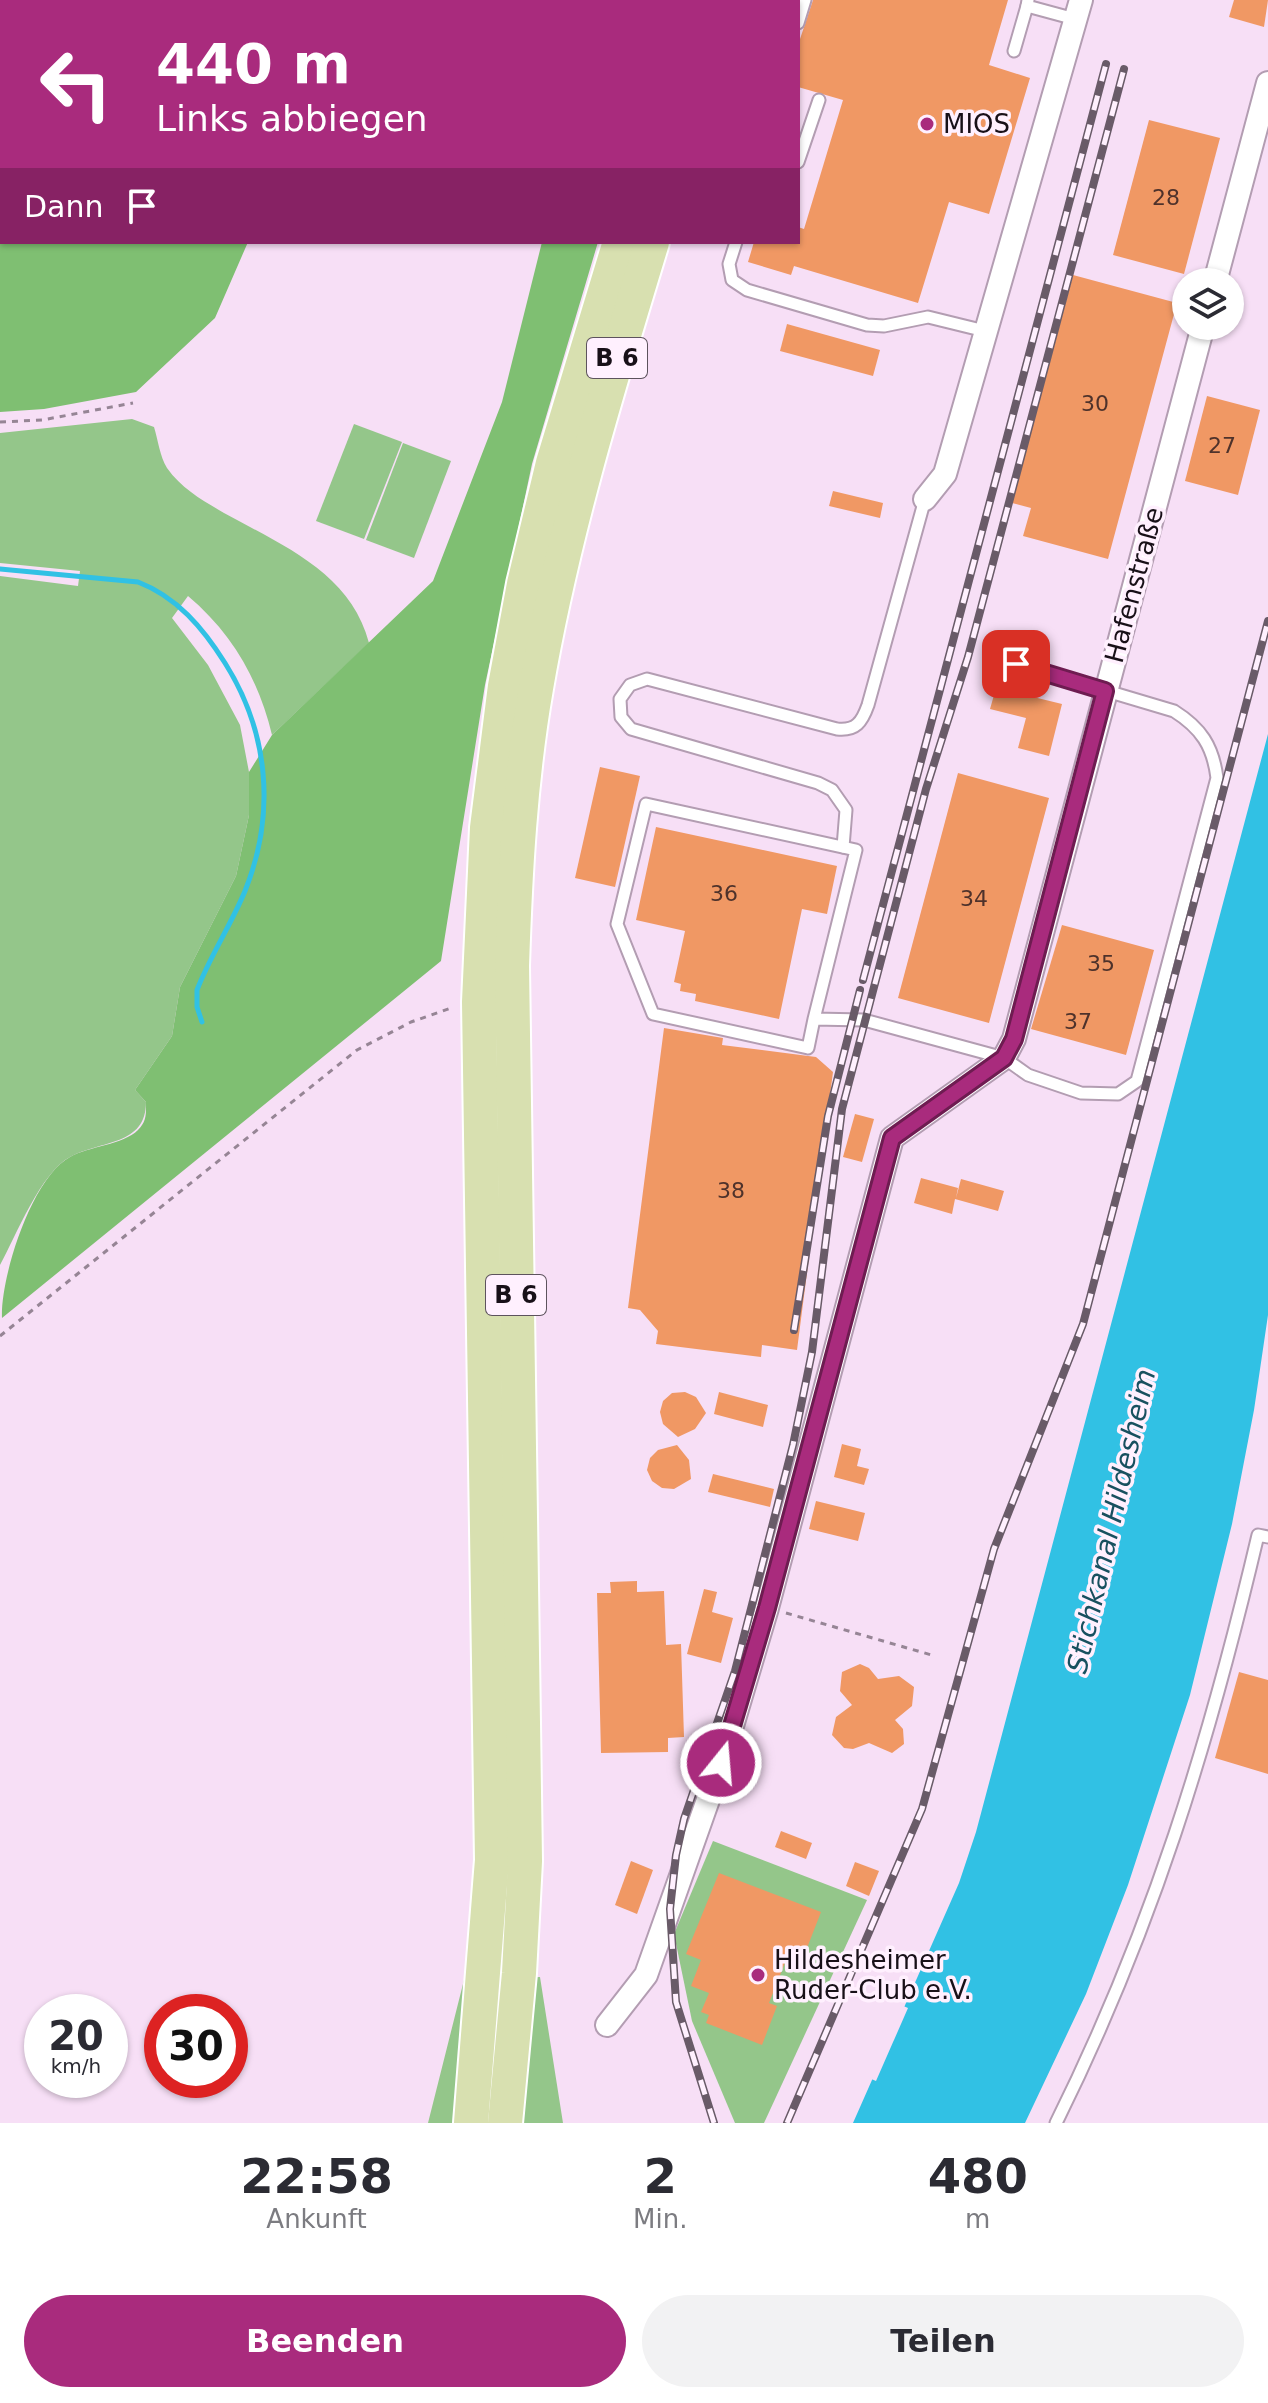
<!DOCTYPE html>
<html lang="de">
<meta charset="utf-8">
<style>
body{margin:0;font-family:"DejaVu Sans",sans-serif;background:#f2f2f3;color:#2b2b33;height:100vh;display:flex;flex-direction:column;font-size:30px;white-space:nowrap}
*{box-sizing:border-box;margin:0}
p{font-size:26px;color:#7c7c81}
.icon{flex:none;width:44px;height:44px;fill:none;stroke:currentColor;stroke-width:2;stroke-linecap:round;stroke-linejoin:round}
.map{position:relative;height:2123px;overflow:hidden}
.drawer{display:flex;flex-direction:column;background:#fff;flex:1}
.drawer>*{flex:none}
.hud{position:absolute;left:0px;top:0px;width:800px;height:244px;box-shadow:0 2px 6px #0004;background:#a92b7d;color:#fff;overflow:hidden}
.buttons{position:absolute;left:1172px;top:268px;display:grid;gap:16px}
.buttons a{display:grid;place-items:center;width:72px;height:72px;border-radius:50%;background:#fff;box-shadow:0 2px 6px #0004;font-size:40px}
.speed{position:absolute;left:24px;top:1994px;display:flex;gap:16px;font-size:40px;font-weight:700;text-align:center}
.speed>*{display:grid;place-content:center;width:104px;height:104px;border-radius:50%;background:#fff;box-shadow:0 2px 6px #0004;line-height:1}
.speed small{font-size:20px;font-weight:400}
.speed .limit{border:12px solid #d22;background:#fff;color:#111}
.pin{position:absolute;display:grid;place-items:center;width:68px;height:68px;color:#fff;margin:-34px;border-radius:16px;box-shadow:0 4px 12px #0006}
.me{position:absolute;width:88px;margin:-44px;rotate:17deg;stroke-linejoin:round;filter:drop-shadow(0 0 6px #0008)}
.turn{display:flex;align-items:center;gap:28px;height:168px;padding:0 24px;font-size:36px}
.turn .icon{width:104px;height:104px;stroke-width:2.5}
.turn b{display:block;font-size:56px;line-height:68px}
.then{display:flex;align-items:center;height:76px;padding:0 24px;background:#0003;gap:16px;font-size:30px}
.eta{display:flex;justify-content:space-evenly;align-items:center;height:136px;text-align:center}
.eta b{font-size:48px;font-weight:700;line-height:56px}
.primary-button{display:flex;gap:16px;margin-top:auto;padding:16px 24px}
.primary-button a{flex:1;height:92px;border-radius:48px;background:#a92b7d;color:#fff;font-size:32px;font-weight:700;line-height:92px;text-align:center}
.primary-button a+a{background:#f2f2f3;color:#2b2b33}
.map>svg:first-child{display:block}
</style>
<div class="map">
<svg width="1268" height="2123" viewBox="0 0 1268 2123">
<rect width="100%" height="100%" fill="#f7dff6"/>
<g fill="#94c68a">
<path d="M 132,419 L 154,427 C 158,440 160,457 167,468 C 182,489 202,500 224,513 C 282,545 351,573 369,643 L 272,735 C 259,680 232,633 188,596 L 172,618 L 208,665 L 240,725 L 249,772 L 249,815 L 236,876 L 180,987 L 172,1036 L 135,1090 L 146,1102 C 146,1146 101,1140 70,1157 C 41,1172 16,1236 0,1265 L 0,576 L 78,586 L 80,571 L 0,563 L 0,433 Z"/>
<path d="M 354,424 L 402,442 L 364,539 L 316,521 Z"/>
<path d="M 403,443 L 451,461 L 414,558 L 366,540 Z"/>
<path d="M 487,996 L 508,1978 L 540,1977 L 563,2123 L 428,2123 L 464,1980 L 495,1979 Z"/>
<path d="M 713,1841 L 867,1900 L 764,2123 L 735,2123 L 692,2021 L 674,1934 Z"/>
</g>
<g fill="#7fbf72">
<path d="M 0,25 L 2,242 L 248,242 L 215,318 L 136,392 L 44,409 L 0,412 Z"/>
<path d="M 542,242 L 598,242 L 532,464 L 485,685 L 441,961 L 2,1318 C 0,1278 32,1177 70,1157 C 89,1146 123,1145 138,1130 C 147,1121 146,1113 146,1102 L 135,1090 L 172,1036 L 180,987 L 236,876 L 249,815 L 249,772 L 272,735 L 433,581 L 502,402 Z"/>
</g>
<path fill="#31c1e4" d="M 1268,734 L 1268,1315 L 1254,1410 L 1232,1524 L 1190,1695 L 1128,1885 L 1086,1994 L 1025,2123 L 853,2123 L 959,1883 L 976,1832 Z"/>
<path fill="#f7dff6" d="M 901,2005 L 908,2008 L 876,2081 L 869,2078 Z"/>
<g fill="none" stroke-linecap="round" stroke-linejoin="round">
<path stroke="#31c1e4" stroke-width="5" d="M 0,569 L 138,582 C 177,597 203,628 225,663 C 269,733 276,814 245,891 C 231,925 210,956 197,990 L 197,1007 L 202,1022"/>
</g>
<g fill="#f09864">
<path d="M 813,0 L 1008,0 L 989,65 L 1030,78 L 989,214 L 949,202 L 918,303 L 794,266 L 791,275 L 748,262 L 754,242 L 798,242 L 798,227 L 804,229 L 843,100 L 798,87 L 798,45 Z"/>
<path d="M 1234,0 L 1268,0 L 1264,27 L 1229,17 Z"/>
<path d="M 1149,120 L 1220,138 L 1184,274 L 1113,255 Z"/>
<path d="M 1073,275 L 1177,303 L 1108,559 L 1023,536 L 1031,508 L 1012,503 Z"/>
<path d="M 787,324 L 880,350 L 873,376 L 780,351 Z"/>
<path d="M 1207,396 L 1260,410 L 1238,495 L 1185,481 Z"/>
<path d="M 833,491 L 883,503 L 880,518 L 829,506 Z"/>
<path d="M 996,688 L 1062,704 L 1049,756 L 1018,748 L 1026,718 L 990,709 Z"/>
<path d="M 600,767 L 640,776 L 615,887 L 575,878 Z"/>
<path d="M 958,773 L 1049,798 L 989,1023 L 898,998 Z"/>
<path d="M 656,827 L 837,866 L 827,914 L 802,909 L 779,1019 L 695,1001 L 696,994 L 680,991 L 681,984 L 674,982 L 685,931 L 636,920 Z"/>
<path d="M 1062,925 L 1154,950 L 1126,1055 L 1031,1029 Z"/>
<path d="M 664,1028 L 723,1038 L 722,1045 L 816,1057 L 833,1072 L 797,1350 L 762,1345 L 761,1357 L 656,1344 L 658,1331 L 640,1310 L 628,1308 Z"/>
<path d="M 855,1114 L 874,1119 L 862,1162 L 843,1157 Z"/>
<path d="M 921,1178 L 958,1188 L 956,1198 L 961,1179 L 1004,1191 L 998,1211 L 955,1199 L 952,1214 L 914,1203 Z"/>
<path d="M 685,1392 L 696,1397 L 706,1413 L 695,1429 L 678,1437 L 663,1424 L 660,1412 L 663,1401 L 672,1393 Z"/>
<path d="M 719,1392 L 768,1405 L 763,1427 L 714,1414 Z"/>
<path d="M 842,1444 L 861,1449 L 857,1466 L 869,1469 L 864,1485 L 834,1477 Z"/>
<path d="M 677,1445 L 689,1460 L 691,1479 L 674,1489 L 662,1488 L 652,1481 L 647,1470 L 650,1458 L 658,1450 Z"/>
<path d="M 713,1474 L 774,1489 L 770,1507 L 708,1492 Z"/>
<path d="M 816,1501 L 865,1513 L 858,1541 L 809,1529 Z"/>
<path d="M 637,1581 L 637,1592 L 664,1591 L 666,1645 L 681,1644 L 684,1737 L 668,1738 L 668,1752 L 601,1753 L 597,1593 L 611,1593 L 610,1582 Z"/>
<path d="M 704,1589 L 717,1592 L 712,1612 L 733,1618 L 721,1663 L 687,1654 Z"/>
<path d="M 860,1664 L 869,1668 L 878,1679 L 899,1676 L 914,1687 L 912,1706 L 895,1720 L 903,1729 L 904,1744 L 892,1753 L 869,1743 L 853,1749 L 844,1748 L 832,1735 L 836,1717 L 852,1705 L 840,1691 L 842,1672 Z"/>
<path d="M 1239,1672 L 1268,1680 L 1268,1774 L 1215,1758 Z"/>
<path d="M 781,1831 L 812,1843 L 806,1859 L 775,1847 Z"/>
<path d="M 631,1861 L 653,1870 L 637,1914 L 615,1905 Z"/>
<path d="M 855,1862 L 879,1871 L 869,1896 L 846,1886 Z"/>
<path d="M 719,1873 L 821,1912 L 800,1966 L 786,1960 L 769,2003 L 777,2006 L 762,2045 L 706,2023 L 709,2015 L 701,2012 L 709,1993 L 691,1986 L 701,1960 L 686,1954 Z"/>
</g>
<g fill="none" stroke-linecap="round" stroke-linejoin="round">
<g stroke="#b39db2" stroke-width="15">
<g id="service">
<path d="M 1028,0 L 1027,6 L 1075,19"/>
<path d="M 9,2 L 10,0"/>
<path d="M 392,2 L 392,0"/>
<path d="M 485,2 L 486,0"/>
<path d="M 798,23 L 805,0"/>
<path d="M 1014,51 L 1027,6"/>
<path d="M 798,162 L 819,100"/>
<path d="M 736,242 L 729,264 L 732,280 L 747,290 L 867,325 L 884,326 L 928,317 L 985,331"/>
<path d="M 843,847 L 846,810 L 832,790 L 818,783 L 631,729 L 621,717 L 620,699 L 630,685 L 647,679 L 837,729 C 856,731 862,722 868,705 L 925,499"/>
<path d="M 814,1019 L 808,1048 L 653,1014 L 617,924 L 646,804 L 856,850 L 814,1019 L 864,1020 L 1004,1058 L 1028,1075 L 1081,1093 L 1118,1094 L 1137,1081 L 1217,778 C 1213,746 1201,728 1174,711 L 1016,664"/>
<path d="M 1056,2123 C 1152,1930 1209,1743 1258,1535 L 1268,1537"/>
</g>
</g>
<g stroke="#b39db2" stroke-width="26">
<g id="minor">
<path d="M 267,0 L 268,2"/>
<path d="M 1215,282 L 1268,83"/>
<path d="M 925,499 L 945,474 L 1081,0"/>
<path d="M 607,2025 L 646,1975 L 721,1763 L 767,1608 L 892,1138 L 1004,1058 L 1014,1039 L 1203,326"/>
</g>
</g>
<g stroke="#fff" stroke-width="38">
<g id="primary">
<path d="M 692,2 L 693,0"/>
<path d="M 725,2 L 726,0"/>
<path d="M 471,2123 L 492,1860 L 479,1002 L 487,828 L 505,686 L 524,584 L 553,463 L 620,242"/>
<path d="M 505,2123 L 519,1973 L 525,1861 L 512,966 C 515,873 520,780 536,688 C 562,536 607,390 652,242"/>
</g>
</g>
<g stroke="#968595" stroke-width="3" stroke-dasharray="6 6" stroke-linecap="butt">
<path d="M 0,422 L 42,420 L 133,403"/>
<path d="M 0,1336 L 357,1050 L 411,1022 L 454,1007"/>
<path d="M 786,1613 L 935,1656"/>
</g>
<use href="#service" stroke="#fff" stroke-width="11"/>
<use href="#minor" stroke="#fff" stroke-width="22"/>
<use href="#primary" stroke="#d8e0b0" stroke-width="34"/>
<g stroke="#695b68" stroke-width="8">
<g id="rail">
<path d="M 863,980 L 1106,64"/>
<path d="M 794,1330 L 828,1116 L 860,990"/>
<path d="M 714,2123 L 676,2002 L 670,1909 L 676,1855 L 684,1819 L 735,1671 L 793,1445 L 812,1352 L 842,1109 L 926,789 L 968,657 L 1124,69"/>
<path d="M 787,2123 L 922,1809 L 994,1549 L 1083,1324 L 1268,621"/>
</g>
</g>
<use href="#rail" stroke="#fff0fe" stroke-width="5" stroke-dasharray="15" stroke-linecap="butt"/>
</g>
<g fill="none" stroke-linecap="round" stroke-linejoin="round">
<g stroke="#6e1c51" stroke-width="20">
<path id="route" d="M 721,1763 L 767,1608 L 892,1138 L 1004,1058 L 1014,1039 L 1105,691 L 1016,664"/>
</g>
<use href="#route" stroke="#a92b7d" stroke-width="14"/>
</g>
<g fill="#a92b7d" stroke="#fff0fe" stroke-width="3">
<circle cx="927" cy="124" r="8"/>
<circle cx="758" cy="1975" r="8"/>
</g>
<g text-anchor="middle" stroke-width="7" stroke-linejoin="round" paint-order="stroke">
<g font-size="22" fill="#4e322b">
<text x="1166" y="205">28</text>
<text x="1095" y="411">30</text>
<text x="1222" y="453">27</text>
<text x="724" y="901">36</text>
<text x="974" y="906">34</text>
<text x="1101" y="971">35</text>
<text x="1078" y="1029">37</text>
<text x="731" y="1198">38</text>
</g>
<g fill="#fff0fe" stroke="#5d535d" stroke-width="2">
<rect x="587" y="338" width="60" height="40" rx="6"/>
<rect x="486" y="1275" width="60" height="40" rx="6"/>
</g>
<g font-size="24" font-weight="bold" fill="#181018">
<text x="617" y="366">B 6</text>
<text x="516" y="1303">B 6</text>
</g>
<g font-size="26" fill="#181018" stroke="#fff0fe" text-anchor="start">
<text x="943" y="133">MIOS</text>
<text x="774" y="1969">Hildesheimer<tspan x="774" dy="30">Ruder-Club e.V.</tspan></text>
</g>
<g font-size="26" fill="#181018" stroke="#fff0fe">
<text transform="translate(1134 585) rotate(-75)" y="9">Hafenstraße</text>
</g>
<g font-size="28" font-style="italic" fill="#18505f" stroke="#fff0fe">
<text transform="translate(1111 1521) rotate(-77)" y="10">Stichkanal Hildesheim</text>
</g>
</g>
</svg>
<div class="buttons">
<a><svg class="icon" aria-label="layers" viewBox="0 0 24 24"><path d="M12 4l9 5-9 5-9-5zM3 14l9 5 9-5"/></svg></a>
</div>
<div class="speed"><div>20<small>km/h</small></div><div class="limit">30</div></div>
<div class="pin" style="left:1016px;top:664px;background:#d93025"><svg class="icon" aria-label="arrive" viewBox="0 0 24 24"><path d="M6 21V4h12l-3 4 3 4H6"/></svg></div>
<svg class="me" style="left:721px;top:1763px" viewBox="-20 -20 40 40"><circle r="17" fill="#a92b7d" stroke="#fff" stroke-width="3"/><path d="M0-11L8 9 0 5-8 9z" fill="#fff"/></svg>
<div class="hud">
<div class="turn"><svg class="icon" aria-label="left" viewBox="0 0 24 24"><path d="M17 20v-9H6M10 6l-5 5 5 5"/></svg><div><b>440 m</b>Links abbiegen</div></div>
<div class="then">Dann<svg class="icon" aria-label="arrive" viewBox="0 0 24 24"><path d="M6 21V4h12l-3 4 3 4H6"/></svg></div>
</div>
</div>
<section class="drawer">
<div class="eta">
<div><b>22:58</b><p>Ankunft</p></div>
<div><b>2</b><p>Min.</p></div>
<div><b>480</b><p>m</p></div>
</div>
<div class="primary-button"><a>Beenden</a><a>Teilen</a></div>
</section>
